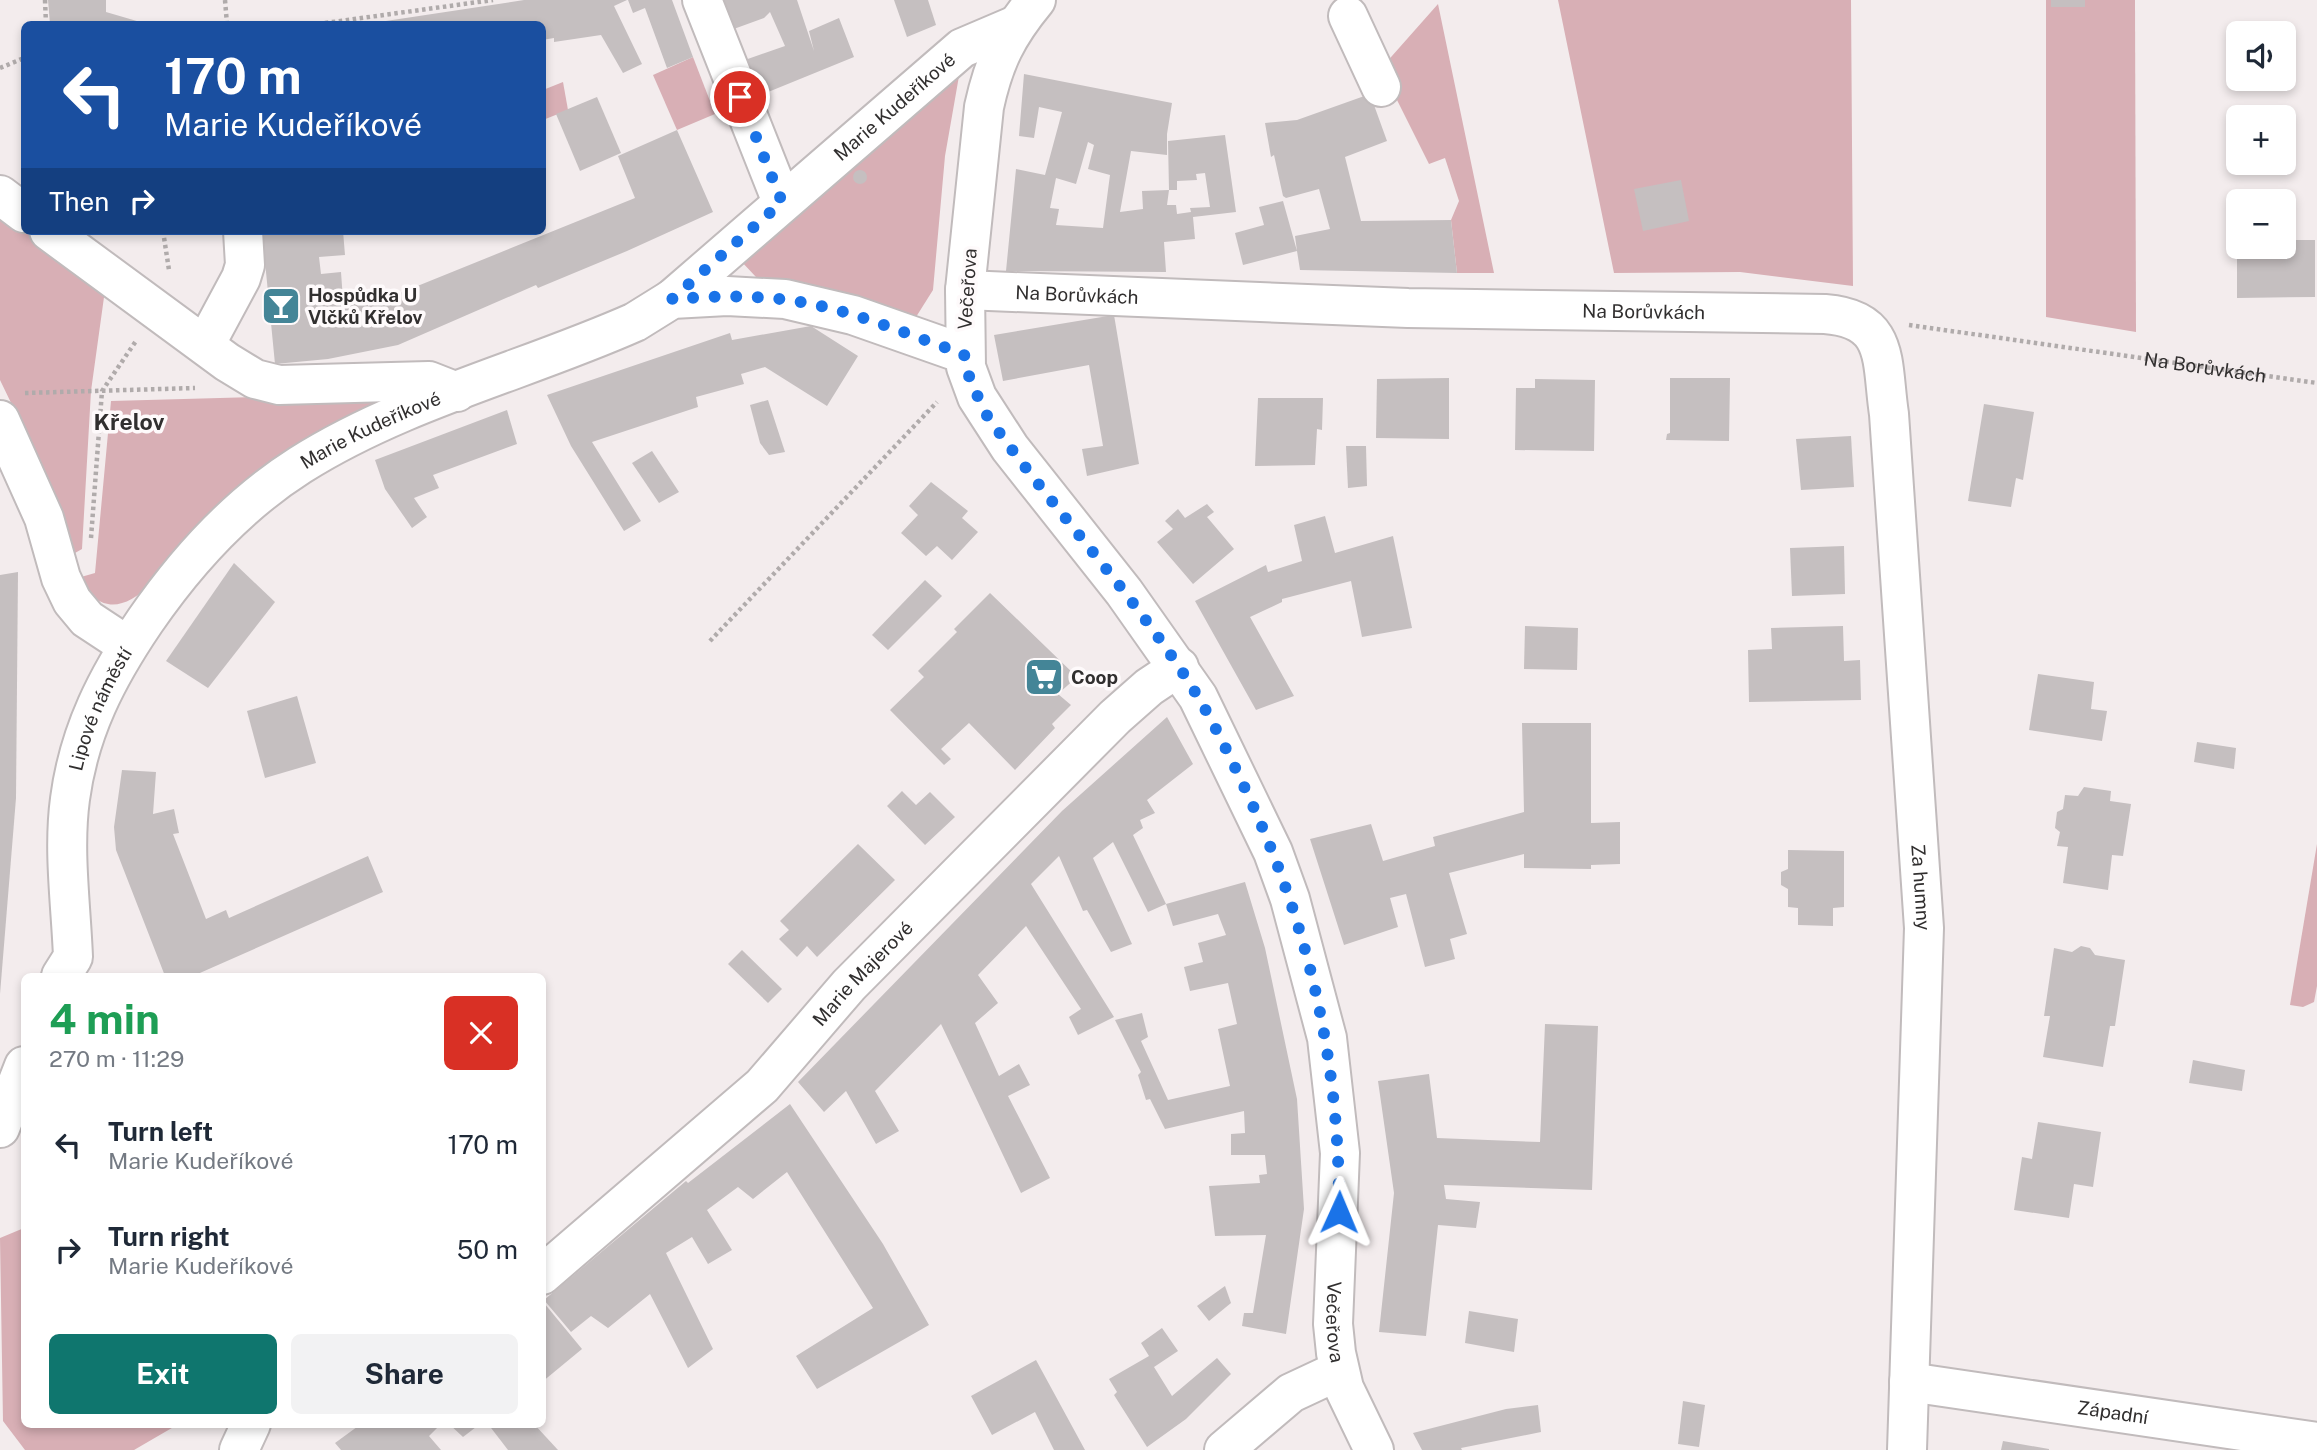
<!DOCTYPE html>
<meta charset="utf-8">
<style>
body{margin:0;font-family:"Public Sans",sans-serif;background:#f2f2f3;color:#1f2937;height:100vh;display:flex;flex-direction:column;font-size:26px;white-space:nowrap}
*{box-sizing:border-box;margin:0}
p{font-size:23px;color:#747a83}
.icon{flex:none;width:38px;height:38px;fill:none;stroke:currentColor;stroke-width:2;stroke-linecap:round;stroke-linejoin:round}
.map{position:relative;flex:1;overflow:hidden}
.details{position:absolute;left:21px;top:973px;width:525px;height:455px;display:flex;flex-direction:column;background:#fff;border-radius:10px;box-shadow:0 4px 10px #0003}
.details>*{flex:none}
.guide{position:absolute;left:21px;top:21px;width:525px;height:214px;border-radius:10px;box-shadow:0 4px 10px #0003;background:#1a4fa0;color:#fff;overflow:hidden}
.tools{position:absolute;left:2226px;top:21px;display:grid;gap:14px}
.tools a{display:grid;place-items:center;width:70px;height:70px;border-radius:10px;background:#fff;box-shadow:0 4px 10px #0003;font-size:35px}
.pin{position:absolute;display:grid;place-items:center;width:60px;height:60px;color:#fff;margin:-30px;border:4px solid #fff;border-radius:50%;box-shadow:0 2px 7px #0007}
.me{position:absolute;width:77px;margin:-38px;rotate:1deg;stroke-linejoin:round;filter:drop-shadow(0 0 5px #0008)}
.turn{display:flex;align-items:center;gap:24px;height:147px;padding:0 28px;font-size:32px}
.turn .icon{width:91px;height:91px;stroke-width:2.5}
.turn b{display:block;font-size:49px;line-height:60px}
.then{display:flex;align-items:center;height:66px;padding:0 28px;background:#0003;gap:14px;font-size:26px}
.round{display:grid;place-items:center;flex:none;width:74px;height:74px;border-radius:10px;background:#f2f2f3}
.summary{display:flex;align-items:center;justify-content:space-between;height:119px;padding:0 28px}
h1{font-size:42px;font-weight:700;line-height:52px;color:#1e9e55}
.primary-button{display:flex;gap:14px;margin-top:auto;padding:14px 28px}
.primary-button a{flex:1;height:80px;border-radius:10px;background:#0f766e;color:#fff;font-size:28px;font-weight:700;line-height:80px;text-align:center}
.primary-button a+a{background:#f2f2f3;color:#1f2937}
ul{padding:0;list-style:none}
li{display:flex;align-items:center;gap:21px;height:105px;padding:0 28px}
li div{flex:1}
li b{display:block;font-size:26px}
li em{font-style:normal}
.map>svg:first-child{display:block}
</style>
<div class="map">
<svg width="2317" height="1450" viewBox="0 0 2317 1450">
<rect width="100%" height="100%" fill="#f3eced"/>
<g fill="#d8afb5">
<path d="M 1558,0 L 1851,0 L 1853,286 L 1740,272 L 1614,273 Z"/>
<path d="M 2046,0 L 2135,0 L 2136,332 L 2046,317 Z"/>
<path d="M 1438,4 L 1494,273 L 1457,273 L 1451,220 L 1459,201 L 1445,158 L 1429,164 L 1386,78 L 1384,65 Z"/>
<path d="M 693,57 L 715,114 L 677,130 L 653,75 Z"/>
<path d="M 959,76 L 945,156 L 933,290 L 916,317 L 756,277 L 740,260 Z"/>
<path d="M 563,82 L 568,110 L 543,120 L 543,90 Z"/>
<path d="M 0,211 L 105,290 L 91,391 L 82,549 L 75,553 L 57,498 L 0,380 Z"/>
<path d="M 406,393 L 151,584 C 125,610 97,615 81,577 L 95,573 L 111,401 Z"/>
<path d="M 2317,844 L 2317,986 L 2314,1002 L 2303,1007 L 2290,1005 Z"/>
<path d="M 24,1228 L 24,1424 L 177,1425 L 134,1450 L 25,1450 L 3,1421 L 0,1238 Z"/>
</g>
<g fill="#c5bfc0" fill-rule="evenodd">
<path d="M 48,0 L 106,0 L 106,12 L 147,24 L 50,24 Z"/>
<path d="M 524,0 L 627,0 L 614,6 L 642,64 L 623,73 L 601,35 L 554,42 L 554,38 L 542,40 L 542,24 L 366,24 Z"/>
<path d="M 628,0 L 672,0 L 693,57 L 667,68 L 645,8 L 633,13 Z"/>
<path d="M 721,0 L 797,0 L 814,51 L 809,31 L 839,18 L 854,57 L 756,97 L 742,61 L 785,46 L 770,12 L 764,18 L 731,30 Z"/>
<path d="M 894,0 L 928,0 L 936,25 L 907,37 Z"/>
<rect x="2051" y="0" width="34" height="7"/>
<path d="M 1024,74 L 1172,103 L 1167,134 L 1167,155 L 1131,151 L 1120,212 L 1143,209 L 1142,191 L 1169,190 L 1167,205 L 1176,205 L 1177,214 L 1191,212 L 1190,208 L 1210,207 L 1205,173 L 1196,174 L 1197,180 L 1177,181 L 1177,190 L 1169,190 L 1168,141 L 1225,135 L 1236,212 L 1193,217 L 1195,239 L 1164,242 L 1166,272 L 1006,271 L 1016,169 L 1045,175 L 1062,112 L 1039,107 L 1034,138 L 1019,136 ZM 1088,142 L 1094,145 L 1088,169 L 1110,175 L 1103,228 L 1056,225 L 1059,209 L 1050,208 L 1056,178 L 1076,184 Z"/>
<path d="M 1370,94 L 1387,141 L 1345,157 L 1361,221 L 1451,220 L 1457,273 L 1300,270 L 1297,251 L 1243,265 L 1235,233 L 1264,225 L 1259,207 L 1283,201 L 1297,251 L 1295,236 L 1330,229 L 1319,189 L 1286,198 L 1283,196 L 1274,155 L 1271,157 L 1265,123 L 1297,120 Z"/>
<path d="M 597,97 L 621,153 L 580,171 L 556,114 Z"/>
<path d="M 677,130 L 713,212 L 627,251 L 538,288 L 536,285 L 398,345 L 328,359 L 275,364 L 262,231 L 343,231 L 345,255 L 319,257 L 321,274 L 341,272 L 343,300 L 366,296 L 368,306 L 635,198 L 618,156 Z"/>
<circle cx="860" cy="177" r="7"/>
<path d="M 1681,180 L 1689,221 L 1643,231 L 1634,189 Z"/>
<path d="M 2284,240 L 2315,240 L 2315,297 L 2237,298 L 2237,247 L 2284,247 Z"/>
<path d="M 1114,315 L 1139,464 L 1087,476 L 1082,449 L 1103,446 L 1089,365 L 1003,381 L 994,335 Z"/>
<path d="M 811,326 L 858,356 L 827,406 L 765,367 L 741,374 L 744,384 L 696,397 L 698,407 L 592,442 L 641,521 L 624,531 L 571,446 L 547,395 L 730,333 L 732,340 Z"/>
<path d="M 1449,378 L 1449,439 L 1376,438 L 1377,379 Z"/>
<path d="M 1670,378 L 1730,378 L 1729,441 L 1666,440 L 1667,434 L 1670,433 Z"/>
<path d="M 1535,379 L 1595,380 L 1594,451 L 1515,450 L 1516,388 L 1535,388 Z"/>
<path d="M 1258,398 L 1323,398 L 1322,430 L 1317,429 L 1315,465 L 1255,466 Z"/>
<path d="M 768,400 L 785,452 L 769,455 L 760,443 L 750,405 Z"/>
<path d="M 1984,404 L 2034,412 L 2023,480 L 2016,478 L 2011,507 L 1968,501 Z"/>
<path d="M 507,410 L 517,444 L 433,475 L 439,488 L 414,498 L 427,517 L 412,528 L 385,489 L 375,460 Z"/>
<path d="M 1851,436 L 1854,487 L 1801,490 L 1796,439 Z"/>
<path d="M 1346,446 L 1366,446 L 1367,486 L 1348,488 Z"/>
<path d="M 652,451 L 679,492 L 659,503 L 632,463 Z"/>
<path d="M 931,482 L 968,511 L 962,518 L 978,532 L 952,560 L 937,546 L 926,556 L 901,533 L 918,515 L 909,506 Z"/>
<path d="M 1207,504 L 1214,512 L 1207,517 L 1234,549 L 1193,584 L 1157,542 L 1173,529 L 1165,521 L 1178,509 L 1185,518 Z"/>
<path d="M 1325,516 L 1335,553 L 1393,536 L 1412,628 L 1362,637 L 1351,581 L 1282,599 L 1282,602 L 1250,617 L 1294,696 L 1256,710 L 1195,601 L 1266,565 L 1268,572 L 1302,561 L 1294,525 Z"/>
<path d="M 1844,546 L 1845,594 L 1792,596 L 1790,548 Z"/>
<path d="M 234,563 L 275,602 L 208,688 L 166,661 Z"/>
<path d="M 18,572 L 16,798 L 0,994 L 0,575 Z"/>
<path d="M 925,580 L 942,596 L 888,650 L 872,635 Z"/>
<path d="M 990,593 L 1077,677 L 1058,694 L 1071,705 L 1052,724 L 1055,728 L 1015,770 L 969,723 L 941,749 L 951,759 L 944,765 L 890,710 L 924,677 L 918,671 L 957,632 L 954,629 Z"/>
<path d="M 1525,626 L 1578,628 L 1577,670 L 1524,669 Z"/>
<path d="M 1843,626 L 1844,661 L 1860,660 L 1861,700 L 1749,702 L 1748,650 L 1772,649 L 1771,628 Z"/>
<path d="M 2038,674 L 2094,682 L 2091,709 L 2107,711 L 2102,741 L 2029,730 Z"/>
<path d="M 297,696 L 316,763 L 265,778 L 247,711 Z"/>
<path d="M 1167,717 L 1193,764 L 1147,800 L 1155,813 L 1140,820 L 1143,828 L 1133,835 L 1166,904 L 1245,882 L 1265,948 L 1297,1099 L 1304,1209 L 1286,1334 L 1242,1326 L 1244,1313 L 1253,1313 L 1266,1235 L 1215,1236 L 1209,1186 L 1260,1183 L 1259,1175 L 1267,1174 L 1265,1155 L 1231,1155 L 1231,1134 L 1245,1133 L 1244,1111 L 1165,1129 L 1150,1099 L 1146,1100 L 1138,1075 L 1141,1072 L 1115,1020 L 1142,1013 L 1148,1037 L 1141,1041 L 1168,1100 L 1230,1086 L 1218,1029 L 1237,1024 L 1228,983 L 1190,991 L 1184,967 L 1203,962 L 1198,943 L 1226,935 L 1218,914 L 1173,926 L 1166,904 L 1148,912 L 1113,842 L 1093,858 L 1132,944 L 1111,952 L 1087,910 L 1083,911 L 1059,856 L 1031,884 L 1114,1017 L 1078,1035 L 1069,1017 L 1081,1009 L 1026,926 L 978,975 L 998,1003 L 975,1023 L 999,1076 L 1019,1064 L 1030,1085 L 1008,1096 L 1050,1178 L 1021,1193 L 941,1024 L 875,1091 L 899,1131 L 876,1144 L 846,1091 L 824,1112 L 798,1082 L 1062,811 Z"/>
<path d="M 1522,723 L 1591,723 L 1591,823 L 1620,822 L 1620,864 L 1591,865 L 1591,869 L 1524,868 L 1524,854 L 1449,873 L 1467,934 L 1450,939 L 1455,959 L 1425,967 L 1406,894 L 1390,898 L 1398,927 L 1344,945 L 1310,839 L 1371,824 L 1383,861 L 1435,846 L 1433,837 L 1524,812 Z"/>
<path d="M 2197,742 L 2236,748 L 2234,769 L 2194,762 Z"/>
<path d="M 122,770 L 156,772 L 153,814 L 174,809 L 179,833 L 173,834 L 206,919 L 226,910 L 229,918 L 368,856 L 383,892 L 193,976 L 165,976 L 116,850 L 114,827 Z"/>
<path d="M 2084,787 L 2111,791 L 2110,801 L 2131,804 L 2123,856 L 2112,855 L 2108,890 L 2063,883 L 2068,847 L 2057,846 L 2060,832 L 2055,828 L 2057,812 L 2063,809 L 2065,795 L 2078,796 Z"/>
<path d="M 902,791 L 916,805 L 930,792 L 955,817 L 925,845 L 887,806 Z"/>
<path d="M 858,844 L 895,880 L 817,957 L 807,946 L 797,957 L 779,939 L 789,930 L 780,921 Z"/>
<path d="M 1788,850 L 1844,851 L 1844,907 L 1833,908 L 1833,926 L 1798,925 L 1798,908 L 1788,907 L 1788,889 L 1781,885 L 1781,872 L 1788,869 Z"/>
<path d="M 2081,946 L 2090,948 L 2095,955 L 2125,960 L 2115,1026 L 2110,1026 L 2103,1067 L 2043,1057 L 2050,1016 L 2044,1016 L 2054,948 L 2072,952 Z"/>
<path d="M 742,950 L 782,989 L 768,1003 L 728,964 Z"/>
<path d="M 1545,1024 L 1598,1026 L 1592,1190 L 1444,1185 L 1446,1199 L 1480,1202 L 1476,1228 L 1438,1225 L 1426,1336 L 1379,1332 L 1394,1193 L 1378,1081 L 1429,1074 L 1437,1138 L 1540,1142 Z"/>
<path d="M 2193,1060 L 2245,1070 L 2242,1091 L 2189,1083 Z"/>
<path d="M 790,1104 L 883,1244 L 929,1325 L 817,1389 L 796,1356 L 873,1308 L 787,1172 L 753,1199 L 738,1187 L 707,1210 L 732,1250 L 708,1264 L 692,1237 L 666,1253 L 713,1349 L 688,1368 L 650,1294 L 608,1328 L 591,1316 L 571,1332 L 544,1300 L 686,1181 L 688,1183 Z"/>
<path d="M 2038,1122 L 2101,1132 L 2093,1187 L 2074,1184 L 2069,1218 L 2014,1210 L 2022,1157 L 2032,1159 Z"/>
<path d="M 1225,1286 L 1231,1303 L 1209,1321 L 1197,1306 Z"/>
<path d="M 544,1303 L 582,1349 L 542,1382 L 542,1304 Z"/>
<path d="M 1469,1311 L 1518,1319 L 1514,1352 L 1465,1343 Z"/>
<path d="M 1162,1328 L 1178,1351 L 1154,1367 L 1172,1396 L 1217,1358 L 1231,1374 L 1186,1419 L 1147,1447 L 1114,1395 L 1117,1392 L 1109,1379 L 1149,1356 L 1141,1343 Z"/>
<path d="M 1036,1360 L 1085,1450 L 1054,1450 L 1035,1412 L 992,1435 L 971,1396 Z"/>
<path d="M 1683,1401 L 1705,1405 L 1699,1447 L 1678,1444 Z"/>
<path d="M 1538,1405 L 1541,1432 L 1461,1448 L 1462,1450 L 1422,1450 L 1413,1433 L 1506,1409 Z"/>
<path d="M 361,1424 L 441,1424 L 429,1436 L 441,1450 L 341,1450 L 335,1443 Z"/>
<path d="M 449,1424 L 480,1424 L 463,1437 Z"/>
<path d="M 488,1424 L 534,1424 L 558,1450 L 508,1450 Z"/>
<path d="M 2003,1441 L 2049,1449 L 2049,1450 L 2001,1450 Z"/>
</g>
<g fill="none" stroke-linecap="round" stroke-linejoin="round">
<g stroke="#c1bbbc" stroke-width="42">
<g id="minor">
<path d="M 702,0 L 782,202"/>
<path id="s2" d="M 1036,0 C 1007,35 994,61 984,107 L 965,290 L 966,367 L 977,397 L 1010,448 L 1124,592 L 1198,697 L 1273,852 L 1290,899 L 1327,1038 L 1340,1153 L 1333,1324 L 1336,1353 L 1344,1388 L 1374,1450"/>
<path d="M 1348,16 L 1381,87"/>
<path d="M 0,195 L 24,213"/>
<path d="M 49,231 L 227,362 L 255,379 L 279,385 L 429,381 L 457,392"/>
<path id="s3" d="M 965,290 L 1408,308 L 1825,314 C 1891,319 1881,362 1889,414 L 1924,928 L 1907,1450"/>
<path id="s4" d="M 672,299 L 962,48 L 1016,25"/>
<path d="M 205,345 L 241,278 L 245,265 L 243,231"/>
<path d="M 0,420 L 44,518 L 61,578 L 72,601 L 87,619 L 128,646"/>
<path id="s5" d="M 61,976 L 73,957 C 71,906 63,850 70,799 C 79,731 107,677 145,621 C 187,560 237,505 300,465 C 403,400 525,371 635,322 L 672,299 L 727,296 L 785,299 L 853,315 L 964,354"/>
<path d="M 0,1128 L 24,1066"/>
<path id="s6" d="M 542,1275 L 762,1086 L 849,985 L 1115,717 L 1149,687 L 1179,667"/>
<path id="s7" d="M 1909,1382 L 2317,1442"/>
<path d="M 239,1450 L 251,1424"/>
<path d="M 1224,1450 L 1291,1393 L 1338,1371"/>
</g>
</g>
<g stroke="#b0abab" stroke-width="4.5" stroke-dasharray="3.5 3.5" stroke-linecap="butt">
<path d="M 45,0 L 46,24"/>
<path d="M 225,0 L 227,24"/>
<path d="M 318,24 L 493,0"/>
<path d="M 0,68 L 24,58"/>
<path d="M 163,231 L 169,270"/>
<path id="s1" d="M 1909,325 L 2317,383"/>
<path d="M 25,393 L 195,388"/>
<path d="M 91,538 L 102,391 L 136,341"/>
<path d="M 710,641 L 937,402"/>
</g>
<use href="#minor" stroke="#fff" stroke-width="38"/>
</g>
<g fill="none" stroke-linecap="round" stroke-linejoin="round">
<path stroke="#1a73e8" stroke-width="12" stroke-dasharray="0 21.6" d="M 740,97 L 782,202 L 672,299 C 719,296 765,294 811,304 C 863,314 913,337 964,354 L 970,380 L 986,414 C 1047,501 1120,579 1179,667 C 1203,702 1222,740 1240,778 C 1307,917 1340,1058 1339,1212"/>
</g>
<defs>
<g id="bar-square" transform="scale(2.0125)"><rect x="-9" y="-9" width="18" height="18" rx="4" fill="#448597" stroke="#fefafb"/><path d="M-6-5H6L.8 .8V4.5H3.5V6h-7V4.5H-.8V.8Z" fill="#fff"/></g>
<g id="supermarket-square" transform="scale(2.0125)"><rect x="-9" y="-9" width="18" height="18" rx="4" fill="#448597" stroke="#fefafb"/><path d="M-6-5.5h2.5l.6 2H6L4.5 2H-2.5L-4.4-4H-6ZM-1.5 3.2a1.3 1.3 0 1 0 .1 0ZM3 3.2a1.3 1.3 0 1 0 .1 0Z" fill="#fff"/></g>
</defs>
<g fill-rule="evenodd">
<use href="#bar-square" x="281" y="306"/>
<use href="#supermarket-square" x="1044" y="677"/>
</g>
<g text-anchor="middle" stroke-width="7" stroke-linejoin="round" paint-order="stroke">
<g font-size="19" fill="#312f2f" stroke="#fefafb">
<text dy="7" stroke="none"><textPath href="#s4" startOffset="294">Marie Kudeříkové</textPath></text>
<text transform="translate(967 289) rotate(-86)" y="7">Večeřova</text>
<text dy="7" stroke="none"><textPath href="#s3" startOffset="112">Na Borůvkách</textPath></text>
<text dy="7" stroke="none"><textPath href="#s3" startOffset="679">Na Borůvkách</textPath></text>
<text dy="7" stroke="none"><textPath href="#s1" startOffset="299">Na Borůvkách</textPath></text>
<text dy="7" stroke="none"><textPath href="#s5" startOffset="676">Marie Kudeříkové</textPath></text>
<text dy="7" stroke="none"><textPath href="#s5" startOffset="276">Lipové náměstí</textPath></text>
<text dy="7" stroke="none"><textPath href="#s3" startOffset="1470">Za humny</textPath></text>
<text dy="7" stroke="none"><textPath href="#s6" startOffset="441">Marie Majerové</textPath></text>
<text dy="7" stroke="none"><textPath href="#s2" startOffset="1437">Večeřova</textPath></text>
<text dy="7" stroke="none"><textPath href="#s7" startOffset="206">Západní</textPath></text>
</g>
<g font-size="19" font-weight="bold" fill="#312f2f" stroke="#fefafb" text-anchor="start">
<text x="308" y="302">Hospůdka U<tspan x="308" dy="22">Vlčků Křelov</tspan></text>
<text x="1071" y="684">Coop</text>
</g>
<g font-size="23" font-weight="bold" fill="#312f2f" stroke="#fefafb">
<text x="129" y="430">Křelov</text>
</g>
</g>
</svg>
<div class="tools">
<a><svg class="icon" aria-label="sound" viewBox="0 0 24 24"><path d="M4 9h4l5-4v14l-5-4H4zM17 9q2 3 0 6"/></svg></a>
<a>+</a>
<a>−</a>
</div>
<div class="pin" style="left:740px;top:97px;background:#d93025"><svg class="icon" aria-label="arrive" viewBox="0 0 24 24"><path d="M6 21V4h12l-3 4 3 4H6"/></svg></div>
<svg class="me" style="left:1339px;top:1212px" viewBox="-20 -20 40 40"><path d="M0-17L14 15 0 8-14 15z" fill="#1a73e8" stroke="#fff" stroke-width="4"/></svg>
<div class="guide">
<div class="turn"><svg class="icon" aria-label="left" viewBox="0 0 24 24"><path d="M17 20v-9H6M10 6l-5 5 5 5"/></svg><div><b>170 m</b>Marie Kudeříkové</div></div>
<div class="then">Then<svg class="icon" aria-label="right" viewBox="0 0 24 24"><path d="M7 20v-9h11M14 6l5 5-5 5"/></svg></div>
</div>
<section class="details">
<div class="summary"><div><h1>4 min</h1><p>270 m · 11:29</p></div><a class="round" style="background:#d93025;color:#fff"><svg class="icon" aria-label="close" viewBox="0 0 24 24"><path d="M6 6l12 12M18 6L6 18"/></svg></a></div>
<ul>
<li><svg class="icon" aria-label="left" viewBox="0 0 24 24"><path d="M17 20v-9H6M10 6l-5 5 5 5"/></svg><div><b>Turn left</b><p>Marie Kudeříkové</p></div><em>170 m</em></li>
<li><svg class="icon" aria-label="right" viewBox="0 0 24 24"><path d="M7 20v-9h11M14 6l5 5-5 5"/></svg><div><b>Turn right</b><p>Marie Kudeříkové</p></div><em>50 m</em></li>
</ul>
<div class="primary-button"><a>Exit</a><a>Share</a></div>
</section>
</div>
